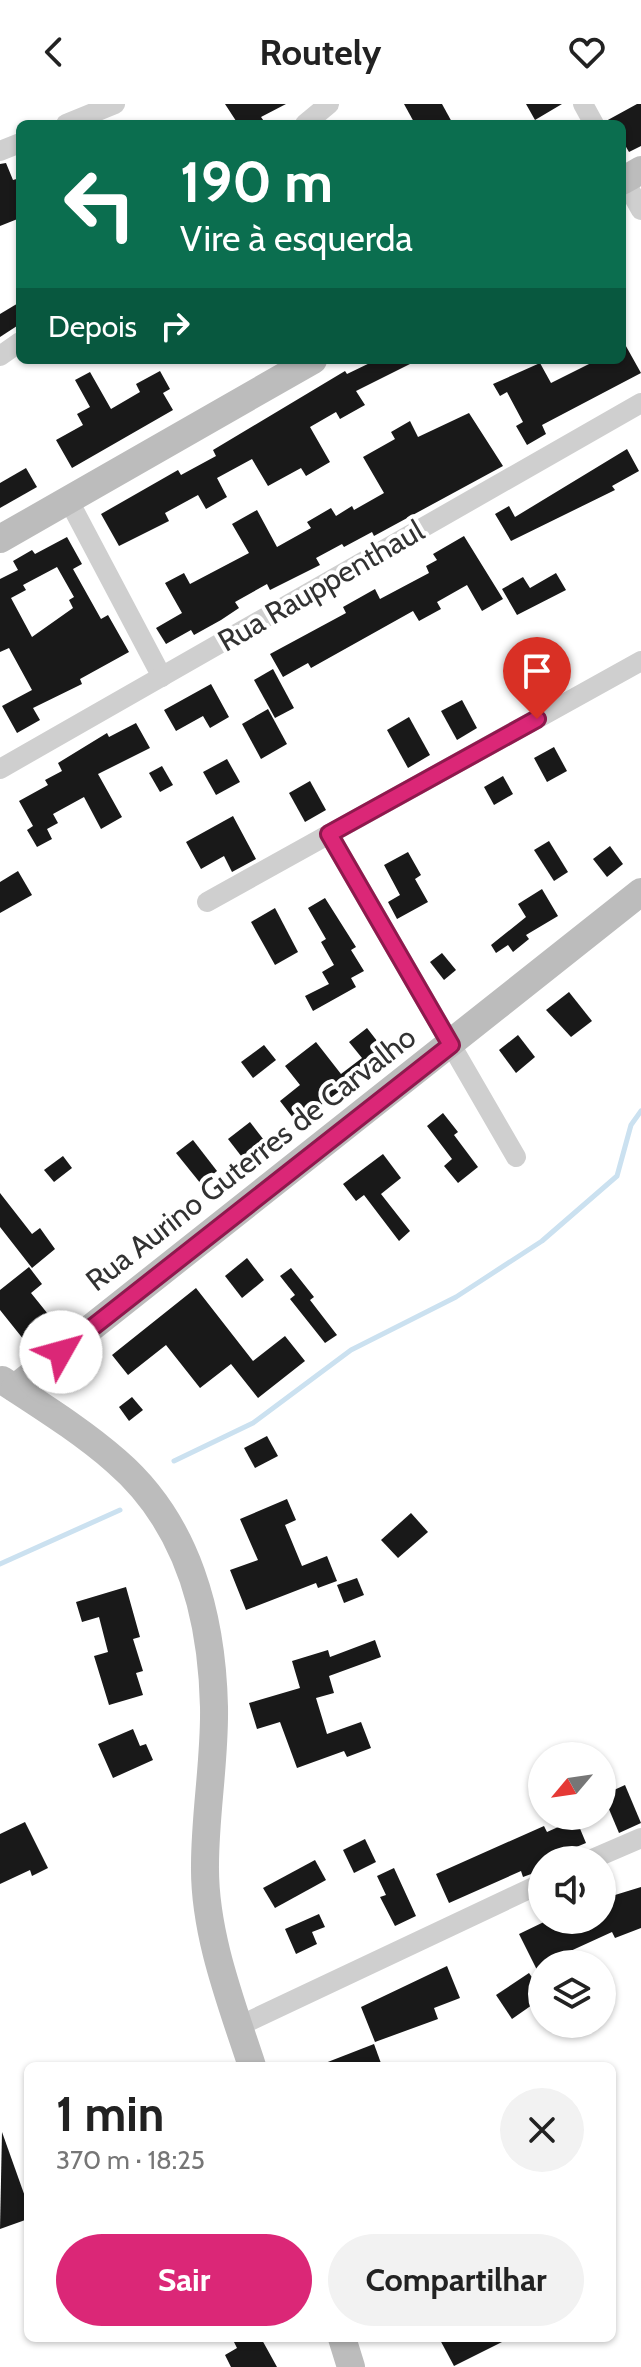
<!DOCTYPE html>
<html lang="pt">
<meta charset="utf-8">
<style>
body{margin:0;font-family:Cabin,sans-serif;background:#f2f2f2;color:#222;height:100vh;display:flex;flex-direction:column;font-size:30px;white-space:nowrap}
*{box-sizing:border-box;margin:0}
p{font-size:26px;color:#767676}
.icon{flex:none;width:44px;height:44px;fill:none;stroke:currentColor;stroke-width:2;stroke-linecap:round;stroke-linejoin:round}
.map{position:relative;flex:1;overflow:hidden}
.panel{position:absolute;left:24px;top:1958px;width:592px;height:280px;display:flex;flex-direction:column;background:#fff;border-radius:12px;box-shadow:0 2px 6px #0004}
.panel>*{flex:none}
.hud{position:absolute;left:16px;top:16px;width:610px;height:244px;border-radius:12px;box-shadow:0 2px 6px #0004;background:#0b6e4f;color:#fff;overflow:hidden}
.needle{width:52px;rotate:241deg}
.buttons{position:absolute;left:528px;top:1638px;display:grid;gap:16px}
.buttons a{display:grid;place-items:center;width:88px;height:88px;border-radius:50%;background:#fff;box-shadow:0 2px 6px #0004;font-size:40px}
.pin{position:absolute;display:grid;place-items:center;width:68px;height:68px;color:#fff;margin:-82px -34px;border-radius:50% 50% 50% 0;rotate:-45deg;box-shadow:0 0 8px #0007}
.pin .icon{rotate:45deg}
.me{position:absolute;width:88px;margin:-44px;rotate:52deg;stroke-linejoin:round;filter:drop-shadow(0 0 6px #0008)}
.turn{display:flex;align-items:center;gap:28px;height:168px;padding:0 32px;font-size:36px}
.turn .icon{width:104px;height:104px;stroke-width:2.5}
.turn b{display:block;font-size:56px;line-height:68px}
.then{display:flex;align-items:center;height:76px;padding:0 32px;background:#0003;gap:16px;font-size:30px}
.round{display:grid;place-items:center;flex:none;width:84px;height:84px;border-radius:42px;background:#f2f2f2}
.headline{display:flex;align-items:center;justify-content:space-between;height:136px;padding:0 32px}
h1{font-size:48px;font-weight:700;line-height:60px}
.primary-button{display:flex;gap:16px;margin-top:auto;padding:16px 32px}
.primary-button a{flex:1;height:92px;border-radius:48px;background:#db2777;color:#fff;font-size:32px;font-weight:700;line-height:92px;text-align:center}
.primary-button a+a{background:#f2f2f2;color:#222}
header{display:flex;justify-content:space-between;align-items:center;height:104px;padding:0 32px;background:#fff;font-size:36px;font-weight:700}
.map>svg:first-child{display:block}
</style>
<header><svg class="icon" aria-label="back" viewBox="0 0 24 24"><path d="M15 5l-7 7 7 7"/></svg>Routely<svg class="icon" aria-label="heart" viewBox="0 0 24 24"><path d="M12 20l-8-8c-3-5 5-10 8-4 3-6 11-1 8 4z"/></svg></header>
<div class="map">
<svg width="641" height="2263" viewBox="0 0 641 2263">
<rect width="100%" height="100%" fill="#fff"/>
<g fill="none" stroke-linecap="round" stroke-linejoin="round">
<g stroke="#cbe1f0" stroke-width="5">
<path d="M 174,1357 L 253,1319 L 351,1246 L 456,1193 L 542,1137 L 617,1072 L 631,1021 L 641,1007"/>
<path d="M 0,1460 L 120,1406"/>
</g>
</g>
<g fill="#191919" fill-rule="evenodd">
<path d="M 225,0 L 286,0 L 261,13 L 266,20 L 238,20 Z"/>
<path d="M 404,0 L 442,0 L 453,20 L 415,20 Z"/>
<path d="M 526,0 L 562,0 L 535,16 Z"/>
<path d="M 637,0 L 641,0 L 641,42 L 629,48 L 622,36 L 622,20 L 606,17 Z"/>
<path d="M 6,59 L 13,76 L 20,74 L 20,114 L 0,122 L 0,60 Z"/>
<path d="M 20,198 L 20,220 L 0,233 L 0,210 Z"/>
<path d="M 622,235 L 641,269 L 542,321 L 546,330 L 527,341 L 516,322 L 523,318 L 507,288 L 500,292 L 493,280 L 540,259 L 551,279 L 597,256 L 622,256 Z"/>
<path d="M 376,256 L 418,256 L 356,287 L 365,301 L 340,315 L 336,308 L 310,323 L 330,358 L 306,372 L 301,364 L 268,382 L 252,355 L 217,374 L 227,393 L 206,405 L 198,391 L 165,409 L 169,417 L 119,442 L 101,410 L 178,366 L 181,371 L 216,352 L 213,346 L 345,267 L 347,270 Z"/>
<path d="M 160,267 L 170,285 L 163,289 L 173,306 L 72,364 L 56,336 L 83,321 L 77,310 L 90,303 L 75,276 L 90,268 L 111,305 L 140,288 L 136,280 Z"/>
<path d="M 469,309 L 503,362 L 374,432 L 372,428 L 344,443 L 342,440 L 316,454 L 320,461 L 270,486 L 267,480 L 235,498 L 239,504 L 221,516 L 194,531 L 191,526 L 166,540 L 156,524 L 182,509 L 165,479 L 184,469 L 190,480 L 249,449 L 232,420 L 257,406 L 277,443 L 311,424 L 307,418 L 331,404 L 336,412 L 352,402 L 354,406 L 384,389 L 363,353 L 395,335 L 391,328 L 410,317 L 418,333 Z"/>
<path d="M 627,345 L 639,367 L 612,382 L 615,386 L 511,437 L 495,410 L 509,402 L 515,413 Z"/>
<path d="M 26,364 L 37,383 L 0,404 L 0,379 Z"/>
<path d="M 464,432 L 503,495 L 482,507 L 467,481 L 437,498 L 441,505 L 419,517 L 413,507 L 311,564 L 308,559 L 283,573 L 270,550 L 346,509 L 343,503 L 375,485 L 380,495 L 429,469 L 426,462 L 437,456 L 433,450 Z"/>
<path d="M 67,433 L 82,460 L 73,465 L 101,515 L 108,511 L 129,548 L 80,575 L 82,580 L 33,604 L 40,616 L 17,629 L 2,602 L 32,586 L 9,544 L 0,548 L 0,475 L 18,466 L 13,457 L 32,446 L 35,450 ZM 57,463 L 74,493 L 69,496 L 73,504 L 32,533 L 11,494 L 26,486 L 23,481 Z"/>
<path d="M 556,469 L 566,486 L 517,511 L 502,485 L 523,473 L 530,484 Z"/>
<path d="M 543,554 L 556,577 L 532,590 L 519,567 Z"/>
<path d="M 273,565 L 294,604 L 275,614 L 254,576 Z"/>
<path d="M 211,580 L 229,613 L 210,624 L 203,612 L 176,627 L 164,606 Z"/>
<path d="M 462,596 L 477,624 L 457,636 L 441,607 Z"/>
<path d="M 268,605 L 287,640 L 261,655 L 242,620 Z"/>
<path d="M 409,613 L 430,651 L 408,664 L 387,626 Z"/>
<path d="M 136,619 L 150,644 L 98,670 L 122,713 L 101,725 L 84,693 L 53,710 L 58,719 L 47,725 L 52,735 L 37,743 L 27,726 L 33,722 L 19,697 L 48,681 L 45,676 L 62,667 L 58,659 L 107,629 L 109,633 Z"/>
<path d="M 554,643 L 567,667 L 547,678 L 534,654 Z"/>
<path d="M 227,655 L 240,678 L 216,691 L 203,668 Z"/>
<path d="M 162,662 L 173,681 L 160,688 L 149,669 Z"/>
<path d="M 503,672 L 513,690 L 494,701 L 484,683 Z"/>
<path d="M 310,677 L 326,706 L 305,718 L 289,689 Z"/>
<path d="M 233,712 L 256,755 L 232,768 L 224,752 L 201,765 L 186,738 Z"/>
<path d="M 549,737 L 568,768 L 554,777 L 534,746 Z"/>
<path d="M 610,742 L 623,760 L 607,773 L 593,755 Z"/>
<path d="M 408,748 L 421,771 L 415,775 L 428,798 L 397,815 L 388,798 L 400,791 L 384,761 Z"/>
<path d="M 18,767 L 32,791 L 0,809 L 0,778 Z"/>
<path d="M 542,785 L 558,812 L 526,831 L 529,835 L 513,848 L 508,841 L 496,849 L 491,841 L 526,813 L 518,800 Z"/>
<path d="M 325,794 L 356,843 L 351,846 L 364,867 L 351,874 L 356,883 L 313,907 L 305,892 L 329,880 L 322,868 L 334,861 L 321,838 L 326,835 L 308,804 Z"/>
<path d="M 275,804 L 298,848 L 275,861 L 251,818 Z"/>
<path d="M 442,849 L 456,866 L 444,876 L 430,858 Z"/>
<path d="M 569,888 L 592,917 L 571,933 L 546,906 Z"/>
<path d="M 367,924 L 388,951 L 297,1019 L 280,997 L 300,981 L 285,962 L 316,938 L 341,970 L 362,954 L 349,938 Z"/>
<path d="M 518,931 L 535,953 L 516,969 L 499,946 Z"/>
<path d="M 264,941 L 276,956 L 253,974 L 241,958 Z"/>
<path d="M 443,1009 L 458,1028 L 454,1031 L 478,1063 L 458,1079 L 444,1062 L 452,1055 L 427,1022 Z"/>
<path d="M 250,1018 L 267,1040 L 245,1057 L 228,1035 Z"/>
<path d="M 193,1036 L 217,1067 L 201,1080 L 176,1049 Z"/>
<path d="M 383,1050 L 401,1074 L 381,1090 L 410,1127 L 399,1137 L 364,1091 L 356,1097 L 343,1080 Z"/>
<path d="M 63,1052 L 72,1064 L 54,1078 L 44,1066 Z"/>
<path d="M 0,1089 L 32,1130 L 40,1124 L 55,1145 L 32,1164 L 0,1123 Z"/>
<path d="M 247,1154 L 264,1176 L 242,1194 L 225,1172 Z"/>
<path d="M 29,1163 L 42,1180 L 31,1189 L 56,1220 L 28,1241 L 0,1206 L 0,1186 Z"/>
<path d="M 291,1164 L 314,1193 L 310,1196 L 337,1231 L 325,1239 L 290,1195 L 295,1191 L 280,1172 Z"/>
<path d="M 196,1184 L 253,1257 L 285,1232 L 305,1257 L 258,1294 L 231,1260 L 200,1284 L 166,1241 L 128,1271 L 112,1251 Z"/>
<path d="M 132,1293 L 143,1306 L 129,1317 L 119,1303 Z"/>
<path d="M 267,1332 L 278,1352 L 255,1364 L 244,1344 Z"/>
<path d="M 287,1395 L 296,1416 L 285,1421 L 302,1462 L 327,1452 L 337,1477 L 318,1484 L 316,1479 L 246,1506 L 230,1466 L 258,1456 L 240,1415 Z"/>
<path d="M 411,1409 L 428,1428 L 398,1454 L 381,1436 Z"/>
<path d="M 357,1474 L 364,1491 L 344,1499 L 337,1481 Z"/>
<path d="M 126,1483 L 140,1533 L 133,1535 L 143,1567 L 136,1569 L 143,1591 L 109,1601 L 94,1552 L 108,1548 L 99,1513 L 82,1518 L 76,1498 Z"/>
<path d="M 375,1536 L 381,1553 L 329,1572 L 334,1589 L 316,1594 L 327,1630 L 361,1618 L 371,1644 L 347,1653 L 344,1647 L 297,1664 L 280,1618 L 257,1625 L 249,1599 L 300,1584 L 292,1557 L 328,1546 L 330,1553 Z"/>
<path d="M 133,1625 L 140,1642 L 146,1640 L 153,1656 L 113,1674 L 98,1640 Z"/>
<path d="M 625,1681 L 641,1719 L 619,1729 L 603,1691 Z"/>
<path d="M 576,1715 L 586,1739 L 557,1751 L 559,1756 L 542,1756 L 542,1766 L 523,1773 L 521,1767 L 449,1799 L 436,1770 L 544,1722 L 547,1728 Z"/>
<path d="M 25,1718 L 48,1764 L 32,1772 L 30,1766 L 0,1780 L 0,1730 Z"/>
<path d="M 365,1735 L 376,1758 L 354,1769 L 343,1746 Z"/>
<path d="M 315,1756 L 326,1776 L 275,1804 L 263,1784 Z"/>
<path d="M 394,1764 L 416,1812 L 395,1822 L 380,1793 L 386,1791 L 377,1772 Z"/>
<path d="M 641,1783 L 641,1824 L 615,1834 L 612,1828 L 542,1860 L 537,1866 L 519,1830 L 548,1816 L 602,1816 L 602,1795 Z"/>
<path d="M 319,1810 L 325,1823 L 312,1828 L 317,1840 L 296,1850 L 285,1825 Z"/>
<path d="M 447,1862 L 460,1894 L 434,1904 L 438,1915 L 375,1938 L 361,1903 Z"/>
<path d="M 529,1869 L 542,1888 L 542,1894 L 512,1915 L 496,1891 Z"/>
<path d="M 374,1940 L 382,1962 L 320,1962 L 320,1961 Z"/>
<path d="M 2,2028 L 28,2101 L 28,2115 L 0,2125 Z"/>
<path d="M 232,2234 L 261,2234 L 277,2263 L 231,2263 L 225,2251 L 237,2244 Z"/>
<path d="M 439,2234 L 510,2234 L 454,2262 Z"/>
</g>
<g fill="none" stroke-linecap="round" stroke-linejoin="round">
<g stroke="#cfcfcf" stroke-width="20">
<path d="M 583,0 L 594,20"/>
<path d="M 66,20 L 115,0"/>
<path d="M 305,20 L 329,0"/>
<path d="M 0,47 L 20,39"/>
<path d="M 622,72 L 641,106"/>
<path d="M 0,252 L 20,238"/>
<path d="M 69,397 L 162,573"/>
<path d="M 0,665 L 641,299"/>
<path d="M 329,730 L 516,1053"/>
<path d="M 207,798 L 641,557"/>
<path d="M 590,1756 L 641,1734"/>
<path d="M 239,1922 L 542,1779"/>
</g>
<g stroke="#bcbcbc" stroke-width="28">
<path d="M 622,77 L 641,66"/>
<path d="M 0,435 L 313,256"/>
<path d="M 2,1276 C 40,1301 82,1327 116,1357 C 188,1419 212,1512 214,1603 C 215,1656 205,1709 205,1761 C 204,1829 231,1898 252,1962"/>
<path d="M 15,1284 L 641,788"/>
<path d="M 342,2234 L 351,2263"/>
</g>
</g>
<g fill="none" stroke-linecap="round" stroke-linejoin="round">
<g stroke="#8e194d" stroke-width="20">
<path id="route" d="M 61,1248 L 451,941 L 329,730 L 537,615"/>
</g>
<use href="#route" stroke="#db2777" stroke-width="14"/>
</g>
<g text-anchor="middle" stroke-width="8" stroke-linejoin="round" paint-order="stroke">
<g font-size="30" fill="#323232" stroke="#fff">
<text transform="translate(321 482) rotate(-30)" y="10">Rua Rauppenthaul</text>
<text transform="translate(251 1055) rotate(-38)" y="10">Rua Aurino Guterres de Carvalho</text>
</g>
</g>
</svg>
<div class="buttons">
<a><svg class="needle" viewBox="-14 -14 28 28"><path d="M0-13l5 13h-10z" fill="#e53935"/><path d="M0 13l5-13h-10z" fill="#767676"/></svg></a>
<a><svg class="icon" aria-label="sound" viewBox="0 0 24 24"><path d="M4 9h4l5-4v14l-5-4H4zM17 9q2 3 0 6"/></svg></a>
<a><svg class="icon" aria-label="layers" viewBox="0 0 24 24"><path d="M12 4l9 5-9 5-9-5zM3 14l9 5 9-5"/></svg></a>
</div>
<div class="pin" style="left:537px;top:615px;background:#d93025"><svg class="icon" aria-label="arrive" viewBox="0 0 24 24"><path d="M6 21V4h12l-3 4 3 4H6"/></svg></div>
<svg class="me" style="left:61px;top:1248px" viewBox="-20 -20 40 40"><circle r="19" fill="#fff"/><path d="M0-13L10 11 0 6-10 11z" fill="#db2777"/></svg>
<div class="hud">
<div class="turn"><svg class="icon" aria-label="left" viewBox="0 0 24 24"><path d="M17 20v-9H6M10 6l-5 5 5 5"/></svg><div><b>190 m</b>Vire à esquerda</div></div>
<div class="then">Depois<svg class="icon" aria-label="right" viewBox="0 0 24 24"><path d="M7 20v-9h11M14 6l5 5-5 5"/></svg></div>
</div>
<section class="panel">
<div class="headline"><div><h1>1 min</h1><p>370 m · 18:25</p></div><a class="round"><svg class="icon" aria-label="close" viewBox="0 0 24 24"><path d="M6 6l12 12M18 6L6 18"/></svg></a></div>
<div class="primary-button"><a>Sair</a><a>Compartilhar</a></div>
</section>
</div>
